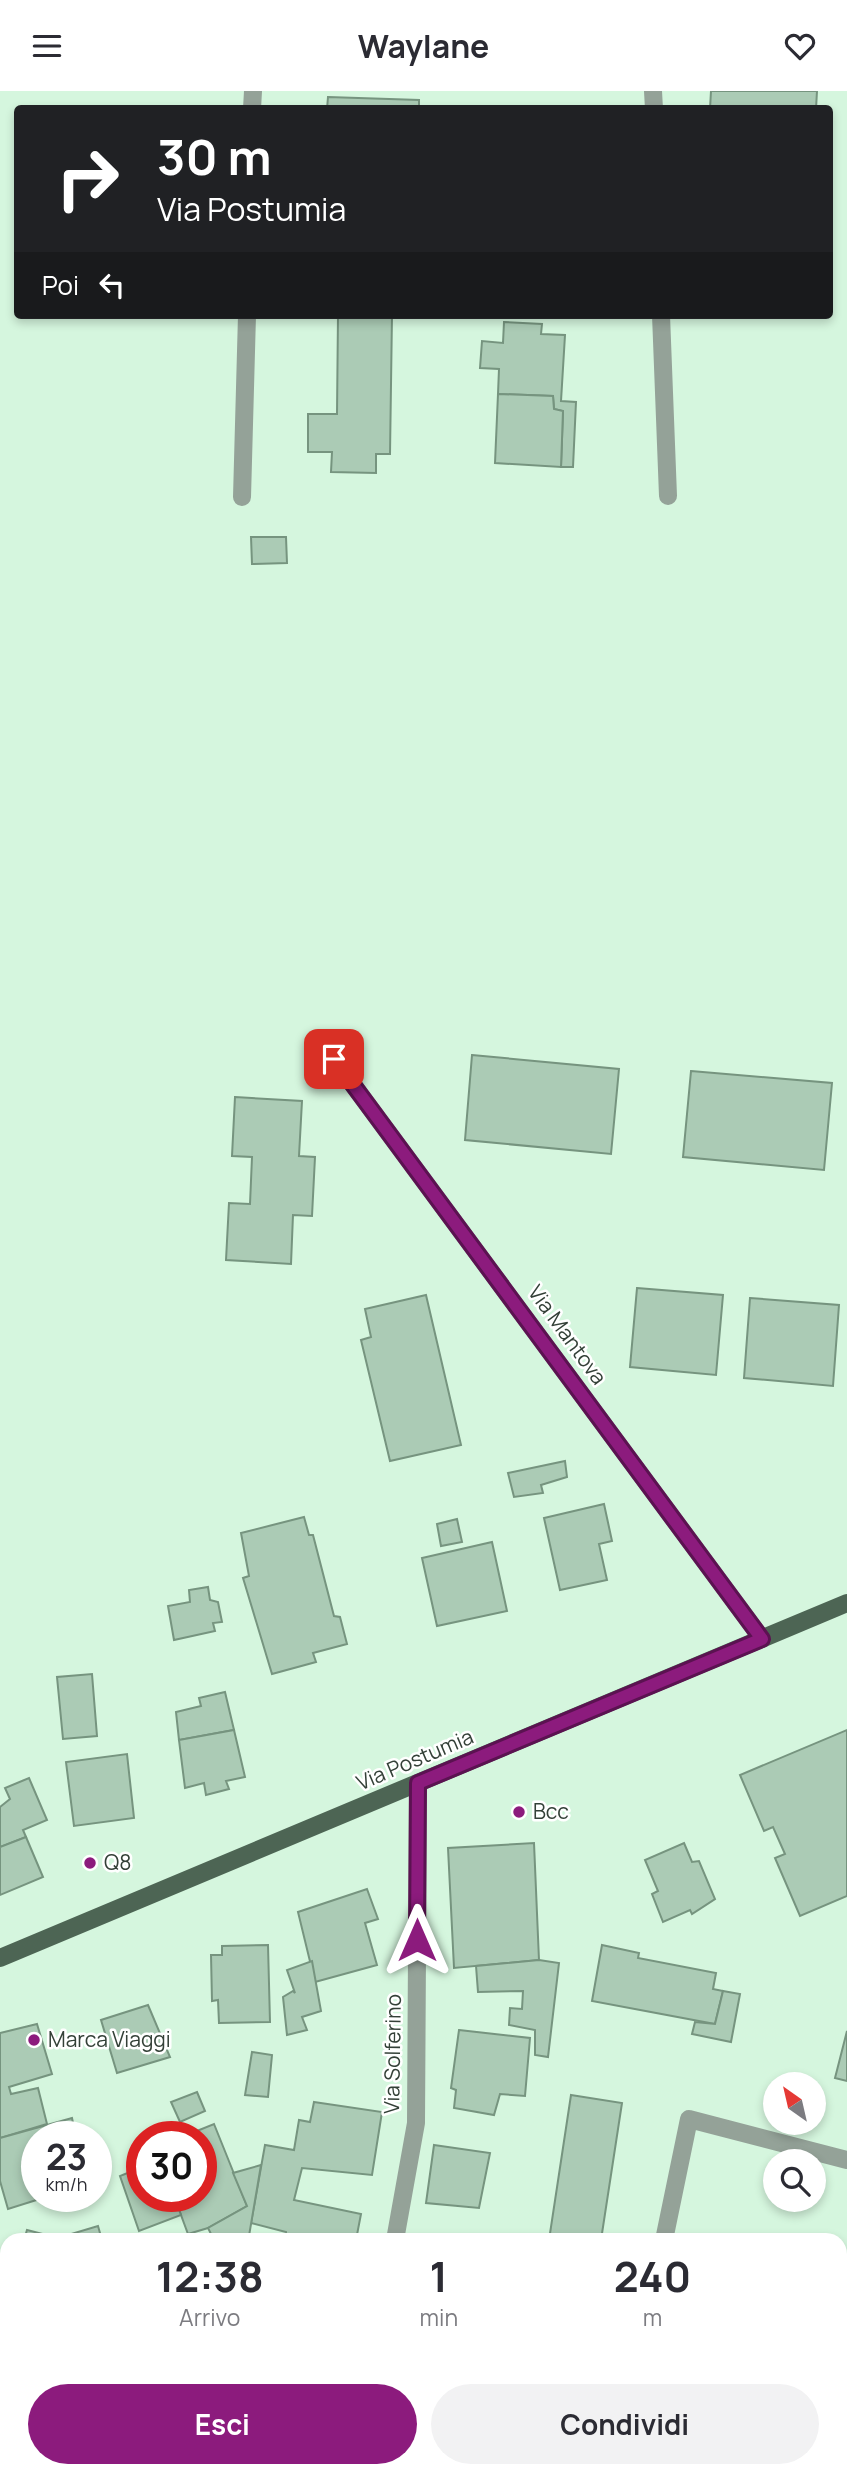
<!DOCTYPE html>
<html lang="it">
<style>
body{margin:0;font-family:Manrope,sans-serif;background:#f2f2f3;color:#2b2b33;height:100vh;display:flex;flex-direction:column;font-size:26px;white-space:nowrap}
*{box-sizing:border-box;margin:0}
p{font-size:23px;color:#7c7c81}
.icon{flex:none;width:38px;height:38px;fill:none;stroke:currentColor;stroke-width:2;stroke-linecap:round;stroke-linejoin:round}
.map{position:relative;flex:1;overflow:hidden}
.panel{position:absolute;left:0px;top:2142px;width:847px;height:245px;display:flex;flex-direction:column;background:#fff;border-radius:21px 21px 0 0;box-shadow:0 4px 10px #0003}
.panel>*{flex:none}
.banner{position:absolute;left:14px;top:14px;width:819px;height:214px;border-radius:7px;box-shadow:0 4px 10px #0003;background:#202124;color:#fff;overflow:hidden}
.needle{width:46px;rotate:326deg}
.tools{position:absolute;left:763px;top:1981px;display:grid;gap:14px}
.tools a{display:grid;place-items:center;width:63px;height:63px;border-radius:50%;background:#fff;box-shadow:0 4px 10px #0003;font-size:35px}
.speed{position:absolute;left:21px;top:2030px;display:flex;gap:14px;font-size:35px;font-weight:700;text-align:center}
.speed>*{display:grid;place-content:center;width:91px;height:91px;border-radius:50%;background:#fff;box-shadow:0 4px 10px #0003;line-height:1}
.speed small{font-size:18px;font-weight:400}
.speed .limit{border:10px solid #d22;background:#fff;color:#111}
.pin{position:absolute;display:grid;place-items:center;width:60px;height:60px;color:#fff;margin:-30px;border-radius:14px;box-shadow:0 4px 10px #0006}
.me{position:absolute;width:77px;margin:-38px;rotate:0deg;stroke-linejoin:round;filter:drop-shadow(0 0 5px #0008)}
.turn{display:flex;align-items:center;gap:24px;height:147px;padding:0 28px;font-size:32px}
.turn .icon{width:91px;height:91px;stroke-width:2.5}
.turn b{display:block;font-size:49px;line-height:60px}
.then{display:flex;align-items:center;height:66px;padding:0 28px;background:#0003;gap:14px;font-size:26px}
.eta{display:flex;justify-content:space-evenly;align-items:center;height:119px;text-align:center}
.eta b{font-size:42px;font-weight:700;line-height:49px}
.button{display:flex;gap:14px;margin-top:auto;padding:14px 28px}
.button a{flex:1;height:80px;border-radius:42px;background:#8c1b7d;color:#fff;font-size:28px;font-weight:700;line-height:80px;text-align:center}
.button a+a{background:#f2f2f3;color:#2b2b33}
header{display:flex;justify-content:space-between;align-items:center;height:91px;padding:0 28px;background:#fff;font-size:32px;font-weight:700}
.map>svg:first-child{display:block}
</style>
<header><svg class="icon" aria-label="menu" viewBox="0 0 24 24"><path d="M4 6h16M4 12h16M4 18h16"/></svg>Waylane<svg class="icon" aria-label="heart" viewBox="0 0 24 24"><path d="M12 20l-8-8c-3-5 5-10 8-4 3-6 11-1 8 4z"/></svg></header>
<div class="map">
<svg width="847" height="2387" viewBox="0 0 847 2387">
<rect width="100%" height="100%" fill="#d5f6de"/>
<g fill="#abcbb5" stroke="#76947f" stroke-width="2">
<path d="M 711,0 L 817,0 L 816,18 L 710,18 Z"/>
<path d="M 328,6 L 419,9 L 419,18 L 327,18 Z"/>
<path d="M 338,224 L 392,224 L 390,363 L 376,363 L 376,382 L 331,381 L 332,361 L 308,361 L 308,323 L 337,323 Z"/>
<path d="M 504,231 L 542,233 L 541,243 L 565,244 L 561,310 L 576,311 L 573,376 L 561,376 L 563,320 L 554,318 L 553,305 L 498,303 L 499,278 L 480,277 L 482,250 L 503,252 Z"/>
<path d="M 498,303 L 553,305 L 554,318 L 563,320 L 561,376 L 495,372 Z"/>
<path d="M 251,446 L 286,446 L 287,472 L 252,473 Z"/>
<path d="M 472,964 L 619,978 L 611,1063 L 465,1049 Z"/>
<path d="M 691,980 L 832,992 L 824,1079 L 683,1066 Z"/>
<path d="M 235,1006 L 302,1010 L 299,1065 L 315,1066 L 312,1125 L 293,1124 L 291,1173 L 226,1169 L 229,1112 L 250,1113 L 252,1066 L 232,1065 Z"/>
<path d="M 637,1197 L 723,1204 L 716,1284 L 630,1276 Z"/>
<path d="M 426,1204 L 461,1354 L 390,1370 L 361,1249 L 371,1246 L 365,1218 Z"/>
<path d="M 750,1207 L 839,1214 L 833,1295 L 744,1287 Z"/>
<path d="M 565,1370 L 567,1386 L 541,1394 L 543,1402 L 514,1406 L 508,1382 Z"/>
<path d="M 604,1413 L 612,1450 L 599,1453 L 607,1489 L 560,1499 L 544,1427 Z"/>
<path d="M 304,1426 L 309,1444 L 313,1444 L 334,1525 L 340,1526 L 347,1553 L 313,1562 L 316,1571 L 272,1583 L 243,1487 L 249,1485 L 241,1442 Z"/>
<path d="M 457,1428 L 462,1451 L 441,1455 L 437,1433 Z"/>
<path d="M 492,1451 L 507,1520 L 437,1535 L 422,1467 Z"/>
<path d="M 208,1496 L 210,1509 L 218,1511 L 222,1531 L 213,1532 L 215,1540 L 174,1549 L 168,1515 L 190,1511 L 189,1499 Z"/>
<path d="M 92,1583 L 97,1645 L 63,1648 L 57,1586 Z"/>
<path d="M 225,1601 L 234,1639 L 179,1649 L 176,1621 L 201,1615 L 199,1607 Z"/>
<path d="M 234,1639 L 245,1686 L 226,1690 L 229,1698 L 206,1704 L 204,1692 L 185,1697 L 179,1649 Z"/>
<path d="M 847,1639 L 847,1805 L 800,1825 L 775,1767 L 785,1763 L 773,1736 L 764,1740 L 740,1684 Z"/>
<path d="M 127,1663 L 134,1727 L 74,1735 L 66,1671 Z"/>
<path d="M 29,1687 L 47,1729 L 23,1739 L 26,1746 L 0,1756 L 0,1716 L 10,1708 L 5,1697 Z"/>
<path d="M 26,1746 L 43,1786 L 0,1804 L 0,1756 Z"/>
<path d="M 534,1752 L 539,1869 L 454,1877 L 448,1757 Z"/>
<path d="M 684,1752 L 692,1771 L 699,1770 L 715,1808 L 692,1823 L 690,1819 L 663,1831 L 652,1803 L 658,1800 L 645,1769 Z"/>
<path d="M 367,1798 L 378,1828 L 365,1832 L 377,1874 L 315,1891 L 298,1821 Z"/>
<path d="M 268,1854 L 270,1931 L 219,1932 L 218,1909 L 212,1910 L 211,1864 L 222,1864 L 222,1855 Z"/>
<path d="M 602,1854 L 639,1862 L 638,1867 L 716,1882 L 713,1898 L 723,1900 L 715,1933 L 592,1910 Z"/>
<path d="M 539,1869 L 559,1872 L 548,1966 L 535,1964 L 535,1939 L 509,1934 L 510,1917 L 522,1918 L 523,1900 L 478,1901 L 476,1875 Z"/>
<path d="M 312,1870 L 321,1920 L 302,1926 L 307,1939 L 287,1944 L 283,1906 L 293,1900 L 295,1902 L 287,1879 Z"/>
<path d="M 723,1900 L 740,1903 L 731,1951 L 692,1943 L 695,1931 L 715,1933 Z"/>
<path d="M 148,1914 L 170,1966 L 117,1982 L 101,1929 Z"/>
<path d="M 37,1933 L 52,1983 L 9,1996 L 11,2003 L 38,1997 L 47,2033 L 0,2047 L 0,1942 Z"/>
<path d="M 459,1939 L 530,1947 L 525,2005 L 500,2003 L 494,2024 L 454,2017 L 456,1999 L 451,1997 Z"/>
<path d="M 847,1940 L 847,1990 L 835,1987 Z"/>
<path d="M 252,1961 L 272,1964 L 268,2006 L 245,2004 Z"/>
<path d="M 197,2001 L 205,2020 L 180,2031 L 171,2011 Z"/>
<path d="M 571,2004 L 622,2012 L 601,2149 L 549,2149 Z"/>
<path d="M 314,2011 L 382,2021 L 372,2084 L 302,2077 L 294,2109 L 361,2123 L 356,2149 L 286,2149 L 286,2141 L 251,2132 L 265,2054 L 294,2059 L 299,2029 L 310,2031 Z"/>
<path d="M 72,2027 L 76,2046 L 37,2046 L 37,2105 L 46,2106 L 8,2118 L 0,2090 L 0,2047 Z"/>
<path d="M 214,2033 L 247,2115 L 208,2137 L 188,2143 L 174,2105 L 201,2105 L 201,2046 L 182,2046 Z"/>
<path d="M 434,2054 L 490,2062 L 479,2117 L 426,2112 Z"/>
<path d="M 261,2074 L 249,2145 L 236,2149 L 214,2149 L 208,2137 L 247,2115 L 233,2082 Z"/>
<path d="M 142,2076 L 142,2105 L 174,2105 L 181,2124 L 139,2140 L 120,2085 Z"/>
<path d="M 98,2135 L 102,2149 L 24,2149 L 27,2139 L 58,2147 Z"/>
<path d="M 7,2254 L 7,2330 L 0,2326 L 0,2266 Z"/>
<path d="M 162,2380 L 200,2380 L 198,2387 L 161,2387 Z"/>
<path d="M 386,2380 L 398,2380 L 420,2387 L 385,2387 Z"/>
<path d="M 507,2380 L 564,2380 L 563,2387 L 506,2387 Z"/>
<path d="M 652,2380 L 699,2380 L 711,2383 L 710,2387 L 651,2387 Z"/>
</g>
<g fill="none" stroke-linecap="round" stroke-linejoin="round">
<g stroke="#94a298" stroke-width="18">
<path d="M 653,0 L 654,18"/>
<path d="M 252,18 L 253,0"/>
<path d="M 661,224 L 668,405"/>
<path d="M 242,406 L 247,224"/>
<path d="M 334,968 L 762,1548"/>
<path d="M 395,2149 L 416,2032 L 418,1692"/>
<path d="M 664,2149 L 689,2028 L 847,2069"/>
<path d="M 0,2370 L 7,2374"/>
<path d="M 17,2380 L 28,2387"/>
<path d="M 352,2387 L 353,2380"/>
<path d="M 615,2387 L 616,2380"/>
</g>
<path stroke="#4d6554" stroke-width="18" d="M 0,1867 L 847,1512"/>
</g>
<g fill="none" stroke-linecap="round" stroke-linejoin="round">
<g stroke="#5b1251" stroke-width="18">
<path id="route" d="M 334,968 L 762,1548 L 418,1692 L 417,1849"/>
</g>
<use href="#route" stroke="#8c1b7d" stroke-width="12"/>
</g>
<g fill="#8c1b7d" stroke="#fff" stroke-width="2.5">
<circle cx="519" cy="1721" r="7"/>
<circle cx="90" cy="1772" r="7"/>
<circle cx="34" cy="1949" r="7"/>
</g>
<g text-anchor="middle" stroke-width="5" stroke-linejoin="round" paint-order="stroke">
<g font-size="21" fill="#334037" stroke="#fff">
<text transform="translate(567 1244) rotate(54)" y="7">Via Mantova</text>
<text transform="translate(415 1669) rotate(-23)" y="7">Via Postumia</text>
<text transform="translate(393 1963) rotate(-89)" y="7">Via Solferino</text>
</g>
<g font-size="21" fill="#334037" stroke="#fff" text-anchor="start">
<text x="533" y="1728">Bcc</text>
<text x="104" y="1779">Q8</text>
<text x="48" y="1956">Marca Viaggi</text>
</g>
</g>
</svg>
<div class="tools">
<a><svg class="needle" viewBox="-14 -14 28 28"><path d="M0-13l5 13h-10z" fill="#e53935"/><path d="M0 13l5-13h-10z" fill="#7c7c81"/></svg></a>
<a><svg class="icon" aria-label="search" viewBox="0 0 24 24"><circle cx="10" cy="10" r="6"/><path d="M15 15l6 6"/></svg></a>
</div>
<div class="speed"><div>23<small>km/h</small></div><div class="limit">30</div></div>
<div class="pin" style="left:334px;top:968px;background:#d93025"><svg class="icon" aria-label="arrive" viewBox="0 0 24 24"><path d="M6 21V4h12l-3 4 3 4H6"/></svg></div>
<svg class="me" style="left:417px;top:1849px" viewBox="-20 -20 40 40"><path d="M0-17L14 15 0 8-14 15z" fill="#8c1b7d" stroke="#fff" stroke-width="4"/></svg>
<div class="banner">
<div class="turn"><svg class="icon" aria-label="right" viewBox="0 0 24 24"><path d="M7 20v-9h11M14 6l5 5-5 5"/></svg><div><b>30 m</b>Via Postumia</div></div>
<div class="then">Poi<svg class="icon" aria-label="left" viewBox="0 0 24 24"><path d="M17 20v-9H6M10 6l-5 5 5 5"/></svg></div>
</div>
<section class="panel">
<div class="eta">
<div><b>12:38</b><p>Arrivo</p></div>
<div><b>1</b><p>min</p></div>
<div><b>240</b><p>m</p></div>
</div>
<div class="button"><a>Esci</a><a>Condividi</a></div>
</section>
</div>
